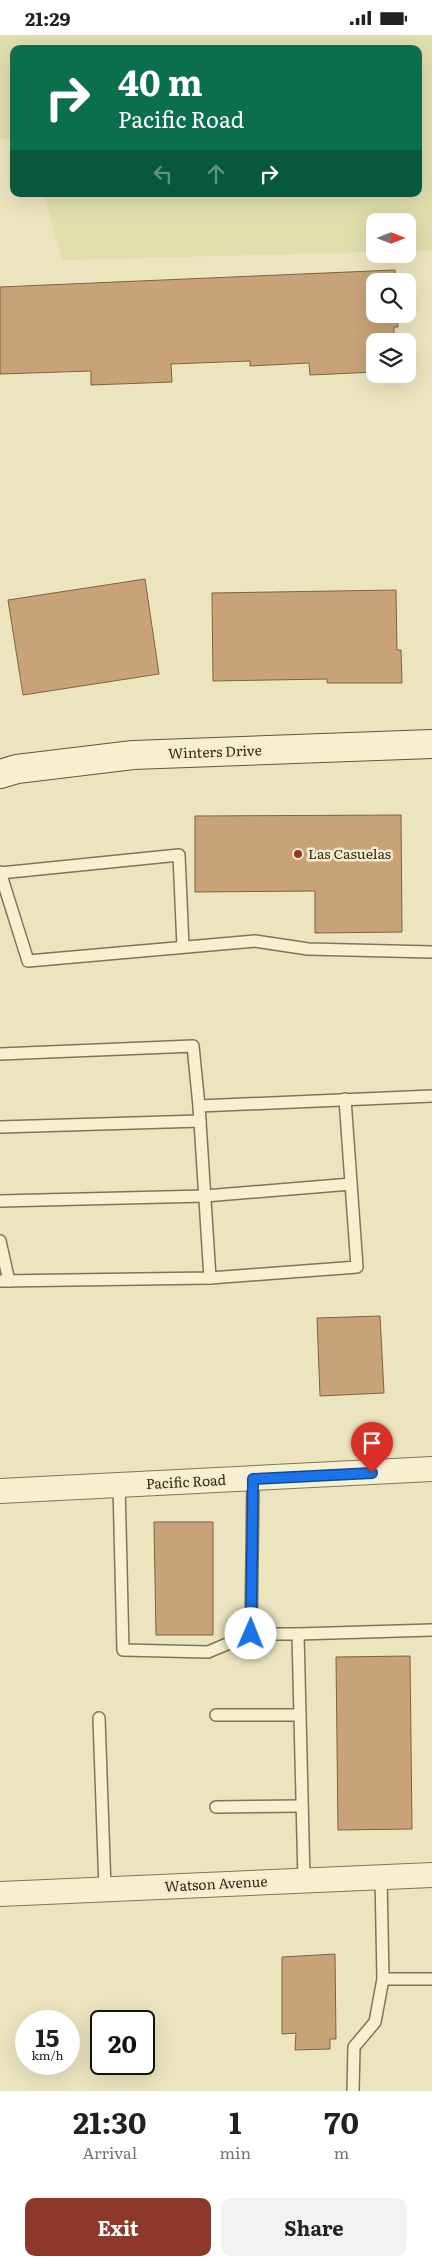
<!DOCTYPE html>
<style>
body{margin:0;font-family:Literata,serif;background:#f2f2f2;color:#202124;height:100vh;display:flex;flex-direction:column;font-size:19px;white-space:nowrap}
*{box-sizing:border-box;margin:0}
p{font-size:16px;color:#757577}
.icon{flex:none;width:28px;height:28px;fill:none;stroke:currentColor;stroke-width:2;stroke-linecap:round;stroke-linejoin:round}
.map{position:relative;height:2056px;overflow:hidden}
.sheet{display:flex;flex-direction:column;background:#fff;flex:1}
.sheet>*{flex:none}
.top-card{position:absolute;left:10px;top:10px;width:412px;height:152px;border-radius:10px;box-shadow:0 5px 20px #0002;background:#0b6e4f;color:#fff;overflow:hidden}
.needle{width:32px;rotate:90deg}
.controls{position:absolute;left:366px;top:178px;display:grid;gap:10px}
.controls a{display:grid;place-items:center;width:50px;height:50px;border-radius:10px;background:#fff;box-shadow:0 5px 20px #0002;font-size:25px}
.speed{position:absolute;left:15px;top:1975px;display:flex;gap:10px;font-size:25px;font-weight:700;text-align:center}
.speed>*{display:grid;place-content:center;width:65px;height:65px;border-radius:50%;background:#fff;box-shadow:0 5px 20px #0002;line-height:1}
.speed small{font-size:12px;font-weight:400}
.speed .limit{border:2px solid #111;border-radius:8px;background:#fff;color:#111}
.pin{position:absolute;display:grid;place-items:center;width:42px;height:42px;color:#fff;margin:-51px -21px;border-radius:50% 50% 50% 0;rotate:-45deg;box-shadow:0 0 5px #0007}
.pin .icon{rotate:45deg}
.me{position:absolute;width:55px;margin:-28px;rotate:1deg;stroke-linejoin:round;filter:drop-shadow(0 0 4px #0008)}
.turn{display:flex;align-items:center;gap:18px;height:105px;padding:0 25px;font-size:22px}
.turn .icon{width:65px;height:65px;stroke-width:2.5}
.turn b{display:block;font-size:35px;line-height:42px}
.lanes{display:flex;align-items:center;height:48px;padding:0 25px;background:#0003;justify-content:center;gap:25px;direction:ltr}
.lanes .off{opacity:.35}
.eta{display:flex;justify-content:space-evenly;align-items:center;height:85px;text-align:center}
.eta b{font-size:30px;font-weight:700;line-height:35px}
.cta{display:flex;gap:10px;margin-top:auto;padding:10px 25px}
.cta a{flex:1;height:58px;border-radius:10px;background:#8e382c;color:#fff;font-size:20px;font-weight:700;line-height:58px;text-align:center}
.cta a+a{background:#f2f2f2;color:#202124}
.status{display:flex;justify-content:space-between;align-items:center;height:35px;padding:0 25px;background:#fff;direction:ltr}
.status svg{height:14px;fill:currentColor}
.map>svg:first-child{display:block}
</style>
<div class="status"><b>21:29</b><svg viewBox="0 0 49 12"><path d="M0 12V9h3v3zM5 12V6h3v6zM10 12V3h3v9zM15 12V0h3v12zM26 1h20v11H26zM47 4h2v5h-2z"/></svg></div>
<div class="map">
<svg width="432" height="2056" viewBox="0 0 432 2056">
<rect width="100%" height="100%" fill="#ebe4bf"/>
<path fill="#e0dead" d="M 0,0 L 432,0 L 432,216 L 408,216 L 408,186 L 375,186 L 375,217 L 62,225 L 44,159 L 419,159 L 419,14 L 14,14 L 14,104 L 0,104 Z"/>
<g fill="#c7a377" stroke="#806240">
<path d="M 395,235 L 396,246 L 375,246 L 375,279 L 397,279 L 398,292 L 394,292 L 394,306 L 375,306 L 375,337 L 310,340 L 309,328 L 250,331 L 250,326 L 171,329 L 172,347 L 91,350 L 91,336 L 0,339 L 0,252 Z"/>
<path d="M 145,544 L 159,639 L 23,660 L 8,565 Z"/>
<path d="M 396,555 L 397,615 L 401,615 L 402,648 L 327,648 L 327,644 L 213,646 L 212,558 Z"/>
<path d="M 401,780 L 402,897 L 315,898 L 315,856 L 195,857 L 195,781 Z"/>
<path d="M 380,1281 L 384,1358 L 320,1361 L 317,1283 Z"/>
<path d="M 154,1487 L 213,1487 L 213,1600 L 156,1600 Z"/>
<path d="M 410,1621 L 412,1794 L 338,1795 L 336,1622 Z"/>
<path d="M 335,1919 L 336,2004 L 330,2004 L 330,2014 L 295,2015 L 296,1998 L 282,1999 L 282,1922 Z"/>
</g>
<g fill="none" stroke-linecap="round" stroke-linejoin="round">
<g stroke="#827458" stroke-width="14">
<g id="lane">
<path d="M 0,837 L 28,926 L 255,906 L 308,914 L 432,917"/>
<path d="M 0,838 L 179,820 L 183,912"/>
<path d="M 0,1019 L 193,1011 L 199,1071 L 432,1061"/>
<path d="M 0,1092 L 200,1086"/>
<path d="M 0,1166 L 205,1161 L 351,1149"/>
<path d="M 0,1206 L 9,1246"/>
<path d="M 210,1243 L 357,1232 L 345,1064"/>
<path d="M 0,1246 L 210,1243 L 199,1071"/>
<path d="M 253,1444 L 251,1599 L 298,1599 L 304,1845"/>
<path d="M 119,1450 L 123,1615 L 208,1617 L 251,1599"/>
<path d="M 298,1599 L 432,1595"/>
<path d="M 216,1680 L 300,1680"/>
<path d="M 99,1683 L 105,1854"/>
<path d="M 216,1772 L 302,1771"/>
<path d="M 381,1842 L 383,1944 L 432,1944"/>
<path d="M 353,2056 L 354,2012 L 375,1987 L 383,1944"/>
</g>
</g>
<g stroke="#827458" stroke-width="26">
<g id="street">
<path d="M 0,1456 L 432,1434"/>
<path d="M 0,1859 L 432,1840"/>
</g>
</g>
<g stroke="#64553c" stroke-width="30">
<path id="secondary" d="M 0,739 L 17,734 L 133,720 L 432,709"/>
</g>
<use href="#lane" stroke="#f6f0d1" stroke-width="11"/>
<use href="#street" stroke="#f6f0d1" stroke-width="24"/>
<use href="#secondary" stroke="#f6f0d1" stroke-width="28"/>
</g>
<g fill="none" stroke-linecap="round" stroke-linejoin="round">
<g stroke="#114b97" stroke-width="12">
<path id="route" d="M 251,1599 L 253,1444 L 372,1438"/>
</g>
<use href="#route" stroke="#1a73e8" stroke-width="9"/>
</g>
<circle fill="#8e382c" stroke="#f3edce" stroke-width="2" cx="298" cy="819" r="5"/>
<g text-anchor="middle" stroke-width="5" stroke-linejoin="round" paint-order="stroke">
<g font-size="14" fill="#332a1c" stroke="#f3edce">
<text transform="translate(215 717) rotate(-2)" y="5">Winters Drive</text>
<text transform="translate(186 1447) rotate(-3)" y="5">Pacific Road</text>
<text transform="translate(216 1849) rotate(-3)" y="5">Watson Avenue</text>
</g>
<g font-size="14" fill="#332a1c" stroke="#f3edce" text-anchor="start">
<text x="308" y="824">Las Casuelas</text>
</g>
</g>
</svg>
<div class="controls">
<a><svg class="needle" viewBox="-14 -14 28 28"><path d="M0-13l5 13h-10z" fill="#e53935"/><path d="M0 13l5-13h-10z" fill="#757577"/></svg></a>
<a><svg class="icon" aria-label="search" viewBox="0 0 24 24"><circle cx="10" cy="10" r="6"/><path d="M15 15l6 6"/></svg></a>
<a><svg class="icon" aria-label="layers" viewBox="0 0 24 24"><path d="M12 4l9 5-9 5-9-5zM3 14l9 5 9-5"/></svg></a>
</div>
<div class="speed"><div>15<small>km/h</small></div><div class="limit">20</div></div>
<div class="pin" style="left:372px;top:1438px;background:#d93025"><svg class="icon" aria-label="arrive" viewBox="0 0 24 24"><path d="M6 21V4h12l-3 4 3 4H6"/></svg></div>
<svg class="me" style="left:251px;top:1599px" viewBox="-20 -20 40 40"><circle r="19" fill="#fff"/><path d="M0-13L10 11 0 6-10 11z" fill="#1a73e8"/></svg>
<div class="top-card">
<div class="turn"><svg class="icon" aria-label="right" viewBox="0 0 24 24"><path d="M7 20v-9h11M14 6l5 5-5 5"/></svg><div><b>40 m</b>Pacific Road</div></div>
<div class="lanes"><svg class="icon off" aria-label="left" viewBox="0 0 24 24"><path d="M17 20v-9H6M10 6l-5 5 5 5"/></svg><svg class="icon off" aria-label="ahead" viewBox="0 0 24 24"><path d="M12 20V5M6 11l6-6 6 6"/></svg><svg class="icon" aria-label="right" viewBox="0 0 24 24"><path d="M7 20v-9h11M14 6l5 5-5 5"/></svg></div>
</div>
</div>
<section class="sheet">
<div class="eta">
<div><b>21:30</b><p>Arrival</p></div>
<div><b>1</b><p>min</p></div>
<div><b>70</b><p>m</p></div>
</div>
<div class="cta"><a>Exit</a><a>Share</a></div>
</section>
